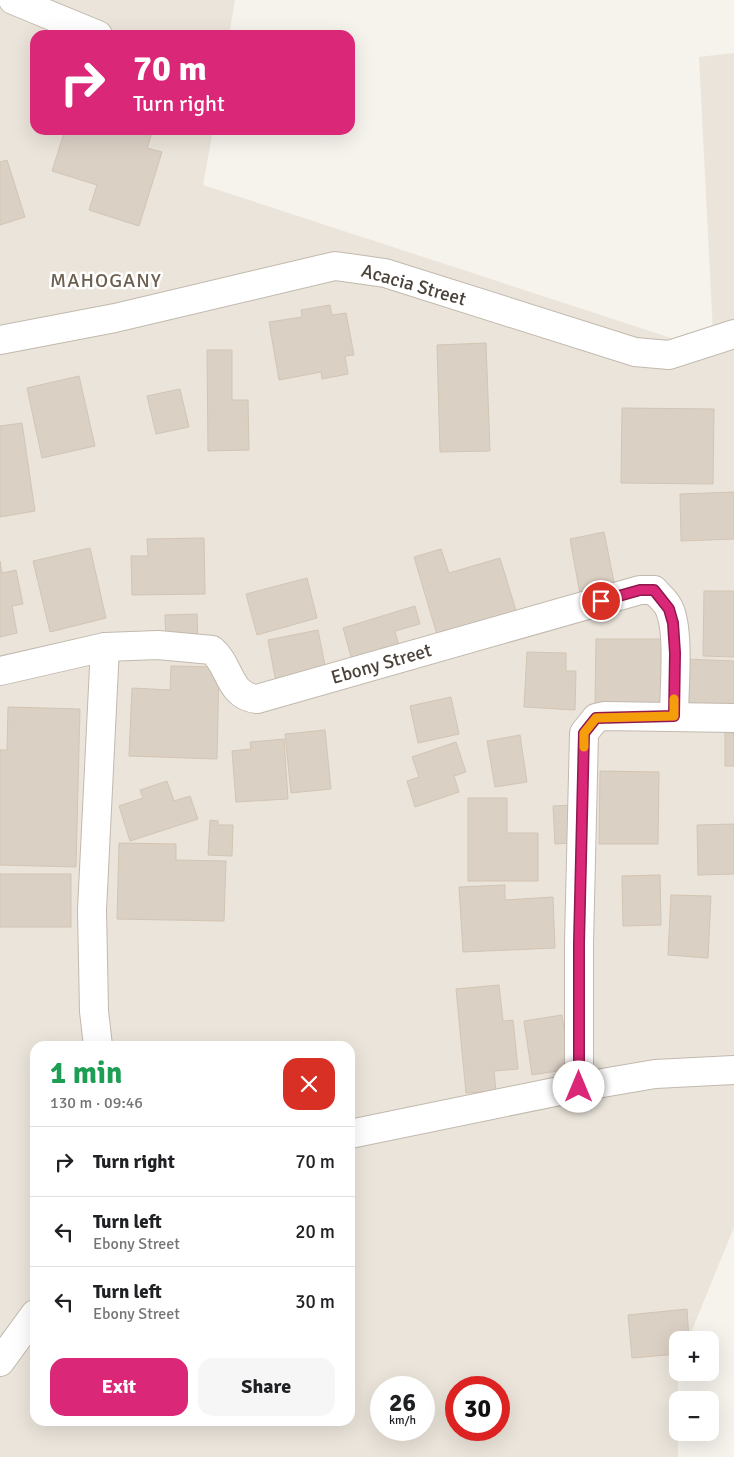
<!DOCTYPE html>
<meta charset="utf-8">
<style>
body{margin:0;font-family:Signika,sans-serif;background:#f6f6f6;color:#202124;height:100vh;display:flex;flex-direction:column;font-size:19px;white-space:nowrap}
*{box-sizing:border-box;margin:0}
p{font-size:16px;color:#757577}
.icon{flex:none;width:28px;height:28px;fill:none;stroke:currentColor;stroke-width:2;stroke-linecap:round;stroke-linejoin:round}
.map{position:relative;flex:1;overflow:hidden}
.panel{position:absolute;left:30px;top:1041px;width:325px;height:385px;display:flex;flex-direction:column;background:#fff;border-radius:15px;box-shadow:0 5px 20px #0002}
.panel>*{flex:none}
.hud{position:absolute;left:30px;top:30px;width:325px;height:105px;border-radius:15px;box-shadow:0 5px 20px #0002;background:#db2777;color:#fff;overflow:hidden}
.tools{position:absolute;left:669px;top:1331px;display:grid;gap:10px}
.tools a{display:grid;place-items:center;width:50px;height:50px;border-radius:10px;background:#fff;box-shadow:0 5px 20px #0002;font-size:25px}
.speed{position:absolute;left:370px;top:1376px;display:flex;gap:10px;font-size:25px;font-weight:700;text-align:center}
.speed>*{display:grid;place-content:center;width:65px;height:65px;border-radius:50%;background:#fff;box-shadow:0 5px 20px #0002;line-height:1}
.speed small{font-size:12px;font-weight:400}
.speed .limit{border:8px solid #d22;background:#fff;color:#111}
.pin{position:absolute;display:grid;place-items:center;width:42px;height:42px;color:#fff;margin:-21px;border:2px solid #fff;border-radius:50%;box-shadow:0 1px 5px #0007}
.me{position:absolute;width:55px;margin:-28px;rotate:0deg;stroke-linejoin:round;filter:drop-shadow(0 0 4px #0008)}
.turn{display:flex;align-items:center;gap:18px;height:105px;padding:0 20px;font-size:22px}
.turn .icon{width:65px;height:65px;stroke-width:2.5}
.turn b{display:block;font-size:35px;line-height:42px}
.round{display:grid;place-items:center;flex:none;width:52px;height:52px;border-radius:15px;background:#f6f6f6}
.headline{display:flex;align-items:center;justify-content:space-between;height:85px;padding:0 20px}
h1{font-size:30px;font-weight:700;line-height:38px;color:#1e9e55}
.action{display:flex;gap:10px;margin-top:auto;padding:10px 20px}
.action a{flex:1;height:58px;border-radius:15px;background:#db2777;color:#fff;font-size:20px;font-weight:700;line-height:58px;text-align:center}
.action a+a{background:#f6f6f6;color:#202124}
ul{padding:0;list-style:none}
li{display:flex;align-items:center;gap:15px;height:70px;padding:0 20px;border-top:1px solid #e0e0e0}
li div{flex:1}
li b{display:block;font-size:19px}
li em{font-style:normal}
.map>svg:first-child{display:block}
</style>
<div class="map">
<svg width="734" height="1457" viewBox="0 0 734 1457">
<rect width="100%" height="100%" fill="#f6f2ec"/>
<path fill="#eae4da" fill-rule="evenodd" d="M 0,0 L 235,0 L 229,35 L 35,35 L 35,130 L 213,130 L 203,185 L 714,352 L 699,57 L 734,53 L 734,1227 L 688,1340 L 678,1340 L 678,1457 L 0,1457 ZM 35,1046 L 350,1046 L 350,1421 L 35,1421 ZM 381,1388 L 424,1388 L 424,1430 L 381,1430 ZM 456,1388 L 499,1388 L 499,1430 L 456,1430 Z"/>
<g fill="#dbd0c4" stroke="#d3c5b4">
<path d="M 65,130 L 153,130 L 147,148 L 162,152 L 139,226 L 89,210 L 97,185 L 52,171 Z"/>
<path d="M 7,160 L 25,217 L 0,225 L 0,162 Z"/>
<path d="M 330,305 L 332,315 L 346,313 L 354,355 L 345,356 L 348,374 L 322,379 L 321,372 L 279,380 L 269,322 L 302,317 L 301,310 Z"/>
<path d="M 486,343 L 490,451 L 440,452 L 437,345 Z"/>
<path d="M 207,350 L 232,350 L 232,400 L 248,400 L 249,450 L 208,451 Z"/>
<path d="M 79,376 L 95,446 L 42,458 L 27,388 Z"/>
<path d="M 180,389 L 189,427 L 156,434 L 147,396 Z"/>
<path d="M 622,408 L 714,409 L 713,484 L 621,483 Z"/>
<path d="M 22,423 L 35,511 L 0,517 L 0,426 Z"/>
<path d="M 734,492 L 734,539 L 681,541 L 680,494 Z"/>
<path d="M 604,532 L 615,587 L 580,594 L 570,539 Z"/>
<path d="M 204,538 L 205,594 L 132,595 L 131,556 L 148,556 L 147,539 Z"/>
<path d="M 90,548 L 106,618 L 50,632 L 33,561 Z"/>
<path d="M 441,549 L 449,573 L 500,558 L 517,614 L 438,638 L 414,557 Z"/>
<path d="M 0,561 L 2,573 L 16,570 L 23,604 L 12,606 L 17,633 L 0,637 Z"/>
<path d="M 307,578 L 317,618 L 257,635 L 246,594 Z"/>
<path d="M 704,591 L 734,591 L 734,657 L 703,656 Z"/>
<path d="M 415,606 L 420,624 L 395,631 L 401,654 L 354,667 L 343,628 Z"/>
<path d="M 197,614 L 198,642 L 166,644 L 165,615 Z"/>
<path d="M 318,630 L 326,671 L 276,682 L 268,640 Z"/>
<path d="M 596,639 L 664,639 L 664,704 L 595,704 Z"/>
<path d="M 527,652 L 566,653 L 566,671 L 576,671 L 575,710 L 524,707 Z"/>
<path d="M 685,659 L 734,661 L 734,712 L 684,710 Z"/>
<path d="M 171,666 L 219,667 L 217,759 L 129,756 L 132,688 L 170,690 Z"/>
<path d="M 451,697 L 459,734 L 418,743 L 410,706 Z"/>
<path d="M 8,707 L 80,709 L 76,867 L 0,865 L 0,750 L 7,750 Z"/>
<path d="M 325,730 L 331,789 L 291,793 L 285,734 Z"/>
<rect x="725" y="733" width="9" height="33"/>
<path d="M 520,735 L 527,782 L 495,787 L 487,741 Z"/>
<path d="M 284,739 L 288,799 L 236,802 L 232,751 L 251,749 L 250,742 Z"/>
<path d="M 456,742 L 466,772 L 454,776 L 459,792 L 415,807 L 407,781 L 419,777 L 412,757 Z"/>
<path d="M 600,771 L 659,772 L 658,844 L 599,844 Z"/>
<path d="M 167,781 L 174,801 L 190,796 L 198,819 L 130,841 L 119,806 L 143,798 L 140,790 Z"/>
<path d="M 468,798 L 507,798 L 507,833 L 538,833 L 538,881 L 468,881 Z"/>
<path d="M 574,805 L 574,843 L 555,844 L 553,806 Z"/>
<path d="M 210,820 L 218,821 L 218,825 L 233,825 L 232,856 L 208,855 Z"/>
<path d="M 734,824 L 734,874 L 698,875 L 697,825 Z"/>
<path d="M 119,843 L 176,844 L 176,860 L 226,861 L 224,921 L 117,919 Z"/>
<rect x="0" y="874" width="71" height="53"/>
<path d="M 660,875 L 661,925 L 623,926 L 622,876 Z"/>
<path d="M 505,885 L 505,900 L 553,897 L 555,948 L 463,952 L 459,887 Z"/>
<path d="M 671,895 L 711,896 L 708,958 L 668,955 Z"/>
<path d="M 499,985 L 503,1021 L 513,1020 L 518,1069 L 494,1071 L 496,1091 L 466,1093 L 456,989 Z"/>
<path d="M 562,1015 L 570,1069 L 532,1075 L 524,1021 Z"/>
<path d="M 687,1309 L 689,1340 L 678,1340 L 678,1354 L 632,1358 L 628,1315 Z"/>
</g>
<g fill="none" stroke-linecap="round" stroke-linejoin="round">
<g stroke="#c2b9ae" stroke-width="30">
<g id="street">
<path d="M 13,0 L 98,35"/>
<path d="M 0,340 L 115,318 L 335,266 L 385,273 L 635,352 L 669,355 L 734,334"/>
<path d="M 0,671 L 105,647 L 158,645 L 212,650 C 231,666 228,696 257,699 L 640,590 L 654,590 C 659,596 666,601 669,608 C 680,631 674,689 674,716"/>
<path d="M 98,1046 L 94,1011 L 92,910 L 105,647"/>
<path d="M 579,1087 L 579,943 L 584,733 L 596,718 L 605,716 L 734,718"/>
<path d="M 350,1134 L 579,1087 L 655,1074 L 734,1070"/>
<path d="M 0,1362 L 35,1314"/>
</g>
</g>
<use href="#street" stroke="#fff" stroke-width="28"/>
</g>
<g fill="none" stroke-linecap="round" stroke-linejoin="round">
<g stroke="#8e194d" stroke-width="12">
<path id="route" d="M 579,1087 L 579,943 L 584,733 L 596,718 L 674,716 L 675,653 L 673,623 L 669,609 L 654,590 L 640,590 L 601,601"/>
</g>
<use href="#route" stroke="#db2777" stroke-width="9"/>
<path stroke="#f59e0b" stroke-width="9" d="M 584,747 L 584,733 L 596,718 L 674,716 L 674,699"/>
</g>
<g text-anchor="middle" stroke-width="5" stroke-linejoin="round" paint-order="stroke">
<g font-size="19" fill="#4b4339" stroke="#fff">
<text transform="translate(414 284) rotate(16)" y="7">Acacia Street</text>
<text transform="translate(381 663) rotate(-16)" y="7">Ebony Street</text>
</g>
<g font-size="20" letter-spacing="1" fill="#6e6050" stroke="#fff">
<text x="106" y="287">MAHOGANY</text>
</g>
</g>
</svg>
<div class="tools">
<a>+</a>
<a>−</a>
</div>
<div class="speed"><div>26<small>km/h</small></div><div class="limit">30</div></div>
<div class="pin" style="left:601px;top:601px;background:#d93025"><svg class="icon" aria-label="arrive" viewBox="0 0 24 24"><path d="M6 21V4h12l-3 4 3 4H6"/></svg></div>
<svg class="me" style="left:579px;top:1087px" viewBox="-20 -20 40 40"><circle r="19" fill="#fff"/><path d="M0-13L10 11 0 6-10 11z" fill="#db2777"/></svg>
<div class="hud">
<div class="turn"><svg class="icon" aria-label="right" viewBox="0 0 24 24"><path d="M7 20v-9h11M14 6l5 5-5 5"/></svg><div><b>70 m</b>Turn right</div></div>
</div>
<section class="panel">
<div class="headline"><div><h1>1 min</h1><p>130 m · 09:46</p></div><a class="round" style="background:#d93025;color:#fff"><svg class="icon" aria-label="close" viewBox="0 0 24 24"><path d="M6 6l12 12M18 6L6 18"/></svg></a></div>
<ul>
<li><svg class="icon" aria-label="right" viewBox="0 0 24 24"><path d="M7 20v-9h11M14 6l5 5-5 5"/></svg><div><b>Turn right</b></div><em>70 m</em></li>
<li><svg class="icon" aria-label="left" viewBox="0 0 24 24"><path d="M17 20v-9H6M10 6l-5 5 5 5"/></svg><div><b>Turn left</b><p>Ebony Street</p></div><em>20 m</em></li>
<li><svg class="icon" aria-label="left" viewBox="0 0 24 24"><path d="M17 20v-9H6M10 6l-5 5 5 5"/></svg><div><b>Turn left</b><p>Ebony Street</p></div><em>30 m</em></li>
</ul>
<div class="action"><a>Exit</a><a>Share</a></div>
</section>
</div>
